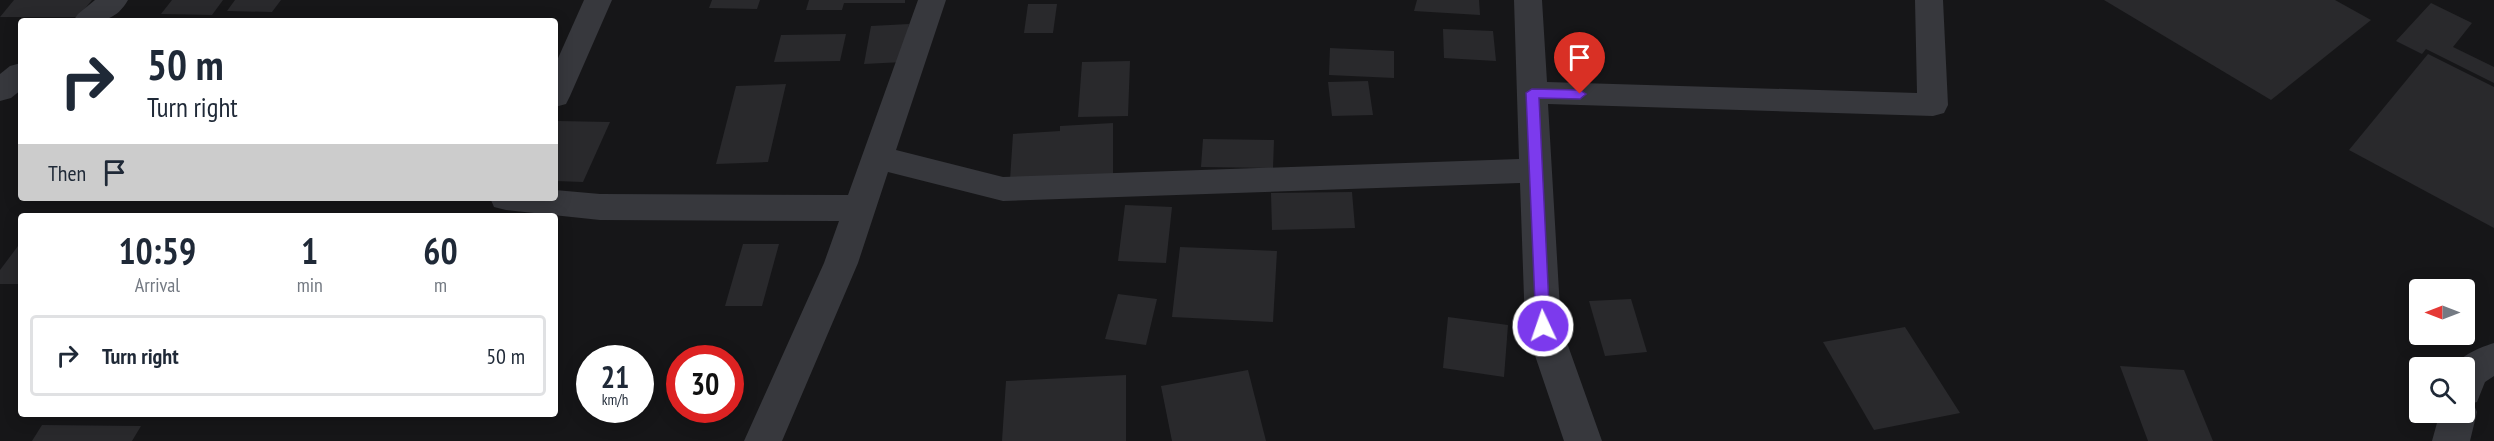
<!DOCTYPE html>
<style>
body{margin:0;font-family:"PT Sans Narrow",sans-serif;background:#f6f6f7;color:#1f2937;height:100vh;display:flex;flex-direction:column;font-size:22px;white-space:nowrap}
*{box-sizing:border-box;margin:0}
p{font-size:20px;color:#747a83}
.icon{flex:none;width:33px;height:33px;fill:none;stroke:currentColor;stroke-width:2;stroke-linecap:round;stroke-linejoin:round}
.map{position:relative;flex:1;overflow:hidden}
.sheet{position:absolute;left:18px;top:213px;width:540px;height:204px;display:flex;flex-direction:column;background:#fff;border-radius:6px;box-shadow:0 3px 15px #0003}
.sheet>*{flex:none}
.top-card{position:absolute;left:18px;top:18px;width:540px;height:183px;border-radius:6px;box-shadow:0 3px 15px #0003;background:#fff;color:#1f2937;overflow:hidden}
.needle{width:39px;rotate:270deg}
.fabs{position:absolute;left:2409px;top:279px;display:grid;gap:12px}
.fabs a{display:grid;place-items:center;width:66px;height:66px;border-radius:6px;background:#fff;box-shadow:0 3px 15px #0003;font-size:30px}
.speed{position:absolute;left:576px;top:345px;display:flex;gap:12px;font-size:30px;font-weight:700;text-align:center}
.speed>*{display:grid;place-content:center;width:78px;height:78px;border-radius:50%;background:#fff;box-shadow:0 3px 15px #0003;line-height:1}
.speed small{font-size:15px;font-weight:400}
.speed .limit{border:9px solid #d22;background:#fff;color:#111}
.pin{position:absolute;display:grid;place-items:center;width:51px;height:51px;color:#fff;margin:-62px -26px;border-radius:50% 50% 50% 0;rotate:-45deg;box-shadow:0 0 6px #0007}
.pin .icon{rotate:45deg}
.me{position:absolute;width:66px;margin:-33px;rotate:357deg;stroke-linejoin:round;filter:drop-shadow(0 0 4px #0008)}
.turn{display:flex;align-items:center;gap:21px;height:126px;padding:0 30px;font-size:27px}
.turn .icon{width:78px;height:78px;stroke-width:2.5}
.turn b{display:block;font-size:42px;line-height:51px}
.then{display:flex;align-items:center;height:57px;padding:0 30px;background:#0003;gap:12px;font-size:22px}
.eta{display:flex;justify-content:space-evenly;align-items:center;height:102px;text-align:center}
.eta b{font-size:36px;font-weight:700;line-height:42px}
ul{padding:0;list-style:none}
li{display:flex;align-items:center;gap:18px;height:81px;margin:0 12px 9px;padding:0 18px;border:3px solid #e0e1e3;border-radius:6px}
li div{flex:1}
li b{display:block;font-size:22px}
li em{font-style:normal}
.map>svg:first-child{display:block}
</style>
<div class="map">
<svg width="2494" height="441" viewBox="0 0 2494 441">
<rect width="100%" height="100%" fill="#161618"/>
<g fill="#29292c">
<path d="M 14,0 L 92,0 L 78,17 L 0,17 Z"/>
<path d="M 172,0 L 223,0 L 212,15 L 161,14 Z"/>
<path d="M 235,0 L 281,0 L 272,12 L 227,11 Z"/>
<path d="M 712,0 L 760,0 L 757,9 L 709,8 Z"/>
<path d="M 809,0 L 905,0 L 905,3 L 844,3 L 842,10 L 806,10 Z"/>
<path d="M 1417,0 L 1479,0 L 1480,15 L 1414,11 Z"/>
<path d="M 2104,0 L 2335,0 L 2371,20 L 2271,100 Z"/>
<path d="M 2431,3 L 2472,23 L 2453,47 L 2494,67 L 2494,83 L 2426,49 L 2422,54 L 2396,41 Z"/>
<path d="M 1028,4 L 1057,4 L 1053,33 L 1024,33 Z"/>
<path d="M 909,24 L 903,62 L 864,64 L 871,26 Z"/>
<path d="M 1443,29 L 1493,31 L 1496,61 L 1444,58 Z"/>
<path d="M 846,34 L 840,61 L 774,62 L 781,35 Z"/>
<path d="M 1330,48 L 1394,51 L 1394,78 L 1329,75 Z"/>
<path d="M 2428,54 L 2494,87 L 2494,228 L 2349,150 Z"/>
<path d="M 1130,61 L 1128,116 L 1078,117 L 1082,62 Z"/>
<path d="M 1368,81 L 1373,115 L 1332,116 L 1328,82 Z"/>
<path d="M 786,84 L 768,162 L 716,164 L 736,86 Z"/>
<path d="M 558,121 L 610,122 L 583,182 L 555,181 L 555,127 Z"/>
<path d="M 1113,123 L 1113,174 L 1010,180 L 1013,134 L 1060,131 L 1060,126 Z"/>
<path d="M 1203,139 L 1274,140 L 1273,168 L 1201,167 Z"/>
<path d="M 1352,192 L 1355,228 L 1272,230 L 1271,193 Z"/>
<path d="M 1125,205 L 1172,207 L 1166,263 L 1118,261 Z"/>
<path d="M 21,242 L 21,284 L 0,284 L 0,270 Z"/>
<path d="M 743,244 L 779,244 L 762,306 L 725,306 Z"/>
<path d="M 1180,247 L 1277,251 L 1273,322 L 1172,317 Z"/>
<path d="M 1118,294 L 1157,299 L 1146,345 L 1105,339 Z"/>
<path d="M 1631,299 L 1647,352 L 1605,356 L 1589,301 Z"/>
<path d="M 1448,317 L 1508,325 L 1504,377 L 1443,368 Z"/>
<path d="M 1905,327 L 1960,413 L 1874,430 L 1823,342 Z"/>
<path d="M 2120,366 L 2184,370 L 2213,441 L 2148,441 Z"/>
<path d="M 1248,370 L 1266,441 L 1172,441 L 1161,386 Z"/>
<path d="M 1126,375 L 1126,441 L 1002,441 L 1006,381 Z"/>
<path d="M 42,425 L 141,426 L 132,441 L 32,441 Z"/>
</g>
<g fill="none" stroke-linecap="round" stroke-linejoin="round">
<g fill="#37383d" fill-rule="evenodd">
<path d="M 95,0 L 128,0 C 114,24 98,21 73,21 L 78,14 Z"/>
<path d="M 584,0 L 612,0 L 570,96 L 566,104 L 555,107 L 555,65 Z"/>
<path d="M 918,0 L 946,0 L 896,150 L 1003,177 L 1519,159 L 1514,0 L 1542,0 L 1547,82 L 1917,93 L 1915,0 L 1943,0 L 1948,105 L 1944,113 L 1933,116 L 1548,104 L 1561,326 L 1602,441 L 1564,441 L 1525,326 L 1520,183 L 1003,201 L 888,172 L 858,263 L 782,441 L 744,441 L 824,263 L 839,221 L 600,220 L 506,210 L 494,207 L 490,198 L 555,198 L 555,190 L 600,194 L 848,195 Z"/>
<path d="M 21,63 L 21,90 L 11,98 L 0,101 L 0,74 L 10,66 Z"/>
<path d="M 2494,343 L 2494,376 L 2485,382 L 2477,402 L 2473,403 L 2477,412 L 2470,441 L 2432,441 L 2440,412 L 2464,412 L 2464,368 L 2454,368 C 2460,355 2481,347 2494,343 Z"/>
</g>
</g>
<path fill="#7c3aed" stroke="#51269a" stroke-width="1.5" d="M 1532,89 L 1580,90 L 1586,94 L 1580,99 L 1539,98 L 1550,326 L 1548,330 L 1538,330 L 1536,326 L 1526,93 Z"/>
</svg>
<div class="fabs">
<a><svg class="needle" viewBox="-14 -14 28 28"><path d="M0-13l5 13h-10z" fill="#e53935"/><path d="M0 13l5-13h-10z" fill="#747a83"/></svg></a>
<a><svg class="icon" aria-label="search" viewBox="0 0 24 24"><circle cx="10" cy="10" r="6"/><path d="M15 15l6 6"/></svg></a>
</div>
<div class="speed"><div>21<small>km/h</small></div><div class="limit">30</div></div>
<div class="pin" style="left:1580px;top:94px;background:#d93025"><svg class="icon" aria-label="arrive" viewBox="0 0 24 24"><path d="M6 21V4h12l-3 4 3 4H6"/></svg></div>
<svg class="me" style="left:1543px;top:326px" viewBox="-20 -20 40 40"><circle r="17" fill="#7c3aed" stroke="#fff" stroke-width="3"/><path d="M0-11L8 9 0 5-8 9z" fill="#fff"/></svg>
<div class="top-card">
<div class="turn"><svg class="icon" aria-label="right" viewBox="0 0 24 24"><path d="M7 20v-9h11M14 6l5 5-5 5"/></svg><div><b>50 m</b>Turn right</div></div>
<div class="then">Then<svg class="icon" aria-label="arrive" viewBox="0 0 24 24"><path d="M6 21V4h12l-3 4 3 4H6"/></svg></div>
</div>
<section class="sheet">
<div class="eta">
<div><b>10:59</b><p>Arrival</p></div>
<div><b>1</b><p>min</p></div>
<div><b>60</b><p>m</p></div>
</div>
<ul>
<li><svg class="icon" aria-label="right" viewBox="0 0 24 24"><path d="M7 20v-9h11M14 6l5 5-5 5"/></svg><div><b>Turn right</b></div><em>50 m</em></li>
</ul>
</section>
</div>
